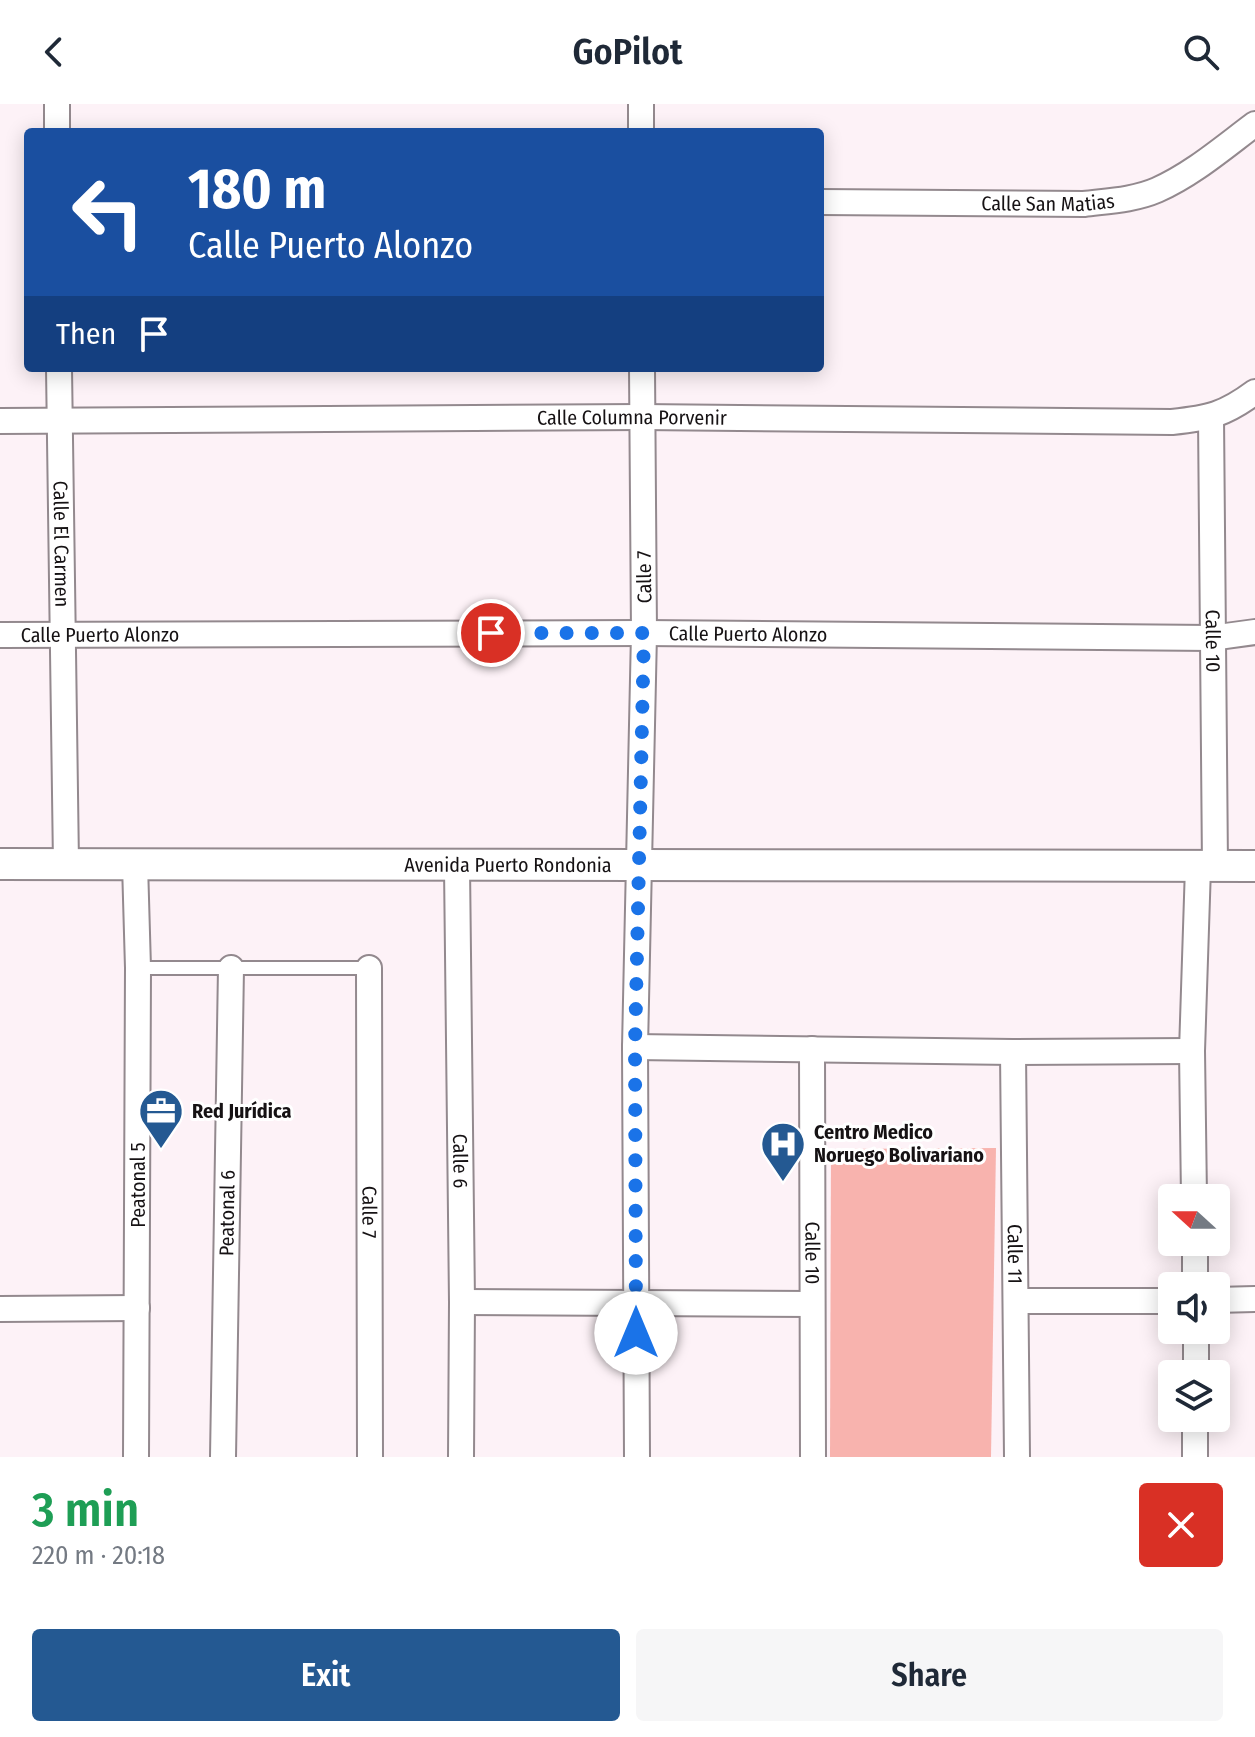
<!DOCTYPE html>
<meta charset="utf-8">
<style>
body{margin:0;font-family:"Fira Sans Condensed",sans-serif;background:#f6f6f7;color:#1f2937;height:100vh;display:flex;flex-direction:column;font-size:30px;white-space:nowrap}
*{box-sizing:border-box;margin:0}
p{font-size:26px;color:#747a83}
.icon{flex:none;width:44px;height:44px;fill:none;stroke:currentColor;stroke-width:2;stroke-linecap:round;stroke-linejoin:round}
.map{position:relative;height:1353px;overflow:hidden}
.panel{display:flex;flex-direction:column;background:#fff;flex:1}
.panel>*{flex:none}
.top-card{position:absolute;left:24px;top:24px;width:800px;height:244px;border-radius:8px;box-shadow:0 4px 20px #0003;background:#1a4fa0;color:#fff;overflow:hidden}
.needle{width:52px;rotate:291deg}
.controls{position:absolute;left:1158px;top:1080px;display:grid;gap:16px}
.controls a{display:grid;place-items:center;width:72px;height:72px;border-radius:8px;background:#fff;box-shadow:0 4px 20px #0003;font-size:40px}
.pin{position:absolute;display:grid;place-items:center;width:68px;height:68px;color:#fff;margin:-34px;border:4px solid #fff;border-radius:50%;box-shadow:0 2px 8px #0007}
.me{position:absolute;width:88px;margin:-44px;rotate:0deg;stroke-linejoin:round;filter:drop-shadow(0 0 6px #0008)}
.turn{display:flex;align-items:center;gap:28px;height:168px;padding:0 32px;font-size:36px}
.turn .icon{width:104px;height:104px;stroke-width:2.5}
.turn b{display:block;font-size:56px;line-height:68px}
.then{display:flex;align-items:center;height:76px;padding:0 32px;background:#0003;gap:16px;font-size:30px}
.round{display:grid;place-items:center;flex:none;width:84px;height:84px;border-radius:8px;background:#f6f6f7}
.headline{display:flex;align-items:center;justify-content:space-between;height:136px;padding:0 32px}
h1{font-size:48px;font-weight:600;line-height:60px;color:#1e9e55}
.action{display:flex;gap:16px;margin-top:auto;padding:16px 32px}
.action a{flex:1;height:92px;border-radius:8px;background:#245992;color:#fff;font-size:32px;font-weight:600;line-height:92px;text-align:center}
.action a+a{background:#f6f6f7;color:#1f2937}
header{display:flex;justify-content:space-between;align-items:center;height:104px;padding:0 32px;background:#fff;font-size:36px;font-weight:600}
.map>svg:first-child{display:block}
</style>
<header><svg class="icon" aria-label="back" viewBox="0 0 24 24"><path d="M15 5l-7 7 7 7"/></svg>GoPilot<svg class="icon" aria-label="search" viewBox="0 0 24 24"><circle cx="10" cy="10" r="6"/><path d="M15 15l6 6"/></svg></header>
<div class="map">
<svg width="1255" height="1353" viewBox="0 0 1255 1353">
<rect width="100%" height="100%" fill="#fdf2f7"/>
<path fill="#f8b3ae" d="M 996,1044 L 991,1353 L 830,1353 L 831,1045 Z"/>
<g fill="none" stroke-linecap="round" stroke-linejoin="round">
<g stroke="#93898e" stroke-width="16">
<path id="service" d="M 138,864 L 369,864"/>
</g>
<g stroke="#93898e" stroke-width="28">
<g id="minor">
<path d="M 57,28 L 57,0"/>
<path d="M 641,28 L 641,0"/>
<path id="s1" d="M 820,98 L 1084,100 C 1108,97 1134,96 1157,86 C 1193,70 1224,43 1255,20"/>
<path id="s2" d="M 59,264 L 66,760"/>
<path id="s3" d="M 1211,313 L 1215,762"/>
<path id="s4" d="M 0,317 L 642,313 L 1172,318 C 1209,314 1224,311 1255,288"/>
<path id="s5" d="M 0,531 L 644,529 L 1211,534 L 1255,528"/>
<path d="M 135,760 L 138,864 L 136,1353"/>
<path id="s6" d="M 457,763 L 462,1198 L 461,1353"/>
<path id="s7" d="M 369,864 L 370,1353"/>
<path d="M 635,943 L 1013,948 L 1192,947"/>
<path id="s8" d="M 812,945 L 813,1353"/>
<path id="s9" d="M 1013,948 L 1017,1353"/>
<path d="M 1194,1094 L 1192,947 L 1198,763"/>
<path d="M 1195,1138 L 1195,1182"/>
<path d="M 1216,1196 L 1255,1195"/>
<path d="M 1017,1197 L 1172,1197"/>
<path d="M 462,1198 L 812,1200"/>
<path d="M 0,1205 L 137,1204"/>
<path d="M 1196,1270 L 1196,1226"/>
<path id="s10" d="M 223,1353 L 231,864"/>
<path d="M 637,1353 L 635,943 L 644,529 L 642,264"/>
<path d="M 1195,1353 L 1195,1314"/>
</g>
</g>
<g stroke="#93898e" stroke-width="34">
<g id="tertiary">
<path id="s11" d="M 0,760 L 1255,762"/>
</g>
</g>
<use href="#service" stroke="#fff" stroke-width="12"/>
<use href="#minor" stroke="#fff" stroke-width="24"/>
<use href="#tertiary" stroke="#fff" stroke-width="30"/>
</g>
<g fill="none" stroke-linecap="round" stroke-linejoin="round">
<path stroke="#1a73e8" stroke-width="14" stroke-dasharray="0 25.2" d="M 491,529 L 644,529 L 635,943 L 636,1229"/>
</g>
<defs>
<g id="office-pin" transform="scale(2.3)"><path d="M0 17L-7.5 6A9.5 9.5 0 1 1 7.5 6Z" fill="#245992" stroke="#fff"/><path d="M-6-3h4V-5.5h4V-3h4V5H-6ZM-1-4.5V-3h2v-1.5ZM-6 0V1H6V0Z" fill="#fff"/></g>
<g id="hospital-pin" transform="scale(2.3)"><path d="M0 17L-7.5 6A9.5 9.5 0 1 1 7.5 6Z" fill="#245992" stroke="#fff"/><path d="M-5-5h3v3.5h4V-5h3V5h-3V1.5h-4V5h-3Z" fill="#fff"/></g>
</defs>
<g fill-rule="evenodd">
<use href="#office-pin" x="161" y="1007"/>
<use href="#hospital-pin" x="783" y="1040"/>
</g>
<g text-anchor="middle" stroke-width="6" stroke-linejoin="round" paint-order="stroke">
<g font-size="20" fill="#161214" stroke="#fff">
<text dy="7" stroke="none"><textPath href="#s1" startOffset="228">Calle San Matias</textPath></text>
<text dy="7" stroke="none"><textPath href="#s4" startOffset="632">Calle Columna Porvenir</textPath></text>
<text dy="7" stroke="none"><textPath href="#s2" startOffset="176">Calle El Carmen</textPath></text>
<text transform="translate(644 473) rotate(-91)" y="7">Calle 7</text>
<text dy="7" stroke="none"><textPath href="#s5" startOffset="748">Calle Puerto Alonzo</textPath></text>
<text dy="7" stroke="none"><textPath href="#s5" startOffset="100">Calle Puerto Alonzo</textPath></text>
<text dy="7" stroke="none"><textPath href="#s3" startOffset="224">Calle 10</textPath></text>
<text dy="7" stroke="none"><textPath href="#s11" startOffset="508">Avenida Puerto Rondonia</textPath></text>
<text dy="7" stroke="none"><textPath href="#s6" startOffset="294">Calle 6</textPath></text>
<text transform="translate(138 1081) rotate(-90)" y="7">Peatonal 5</text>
<text dy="7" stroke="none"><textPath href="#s10" startOffset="244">Peatonal 6</textPath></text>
<text dy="7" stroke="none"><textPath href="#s7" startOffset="244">Calle 7</textPath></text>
<text dy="7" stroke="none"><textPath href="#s8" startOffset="204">Calle 10</textPath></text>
<text dy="7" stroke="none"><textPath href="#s9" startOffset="202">Calle 11</textPath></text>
</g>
<g font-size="20" font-weight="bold" fill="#161214" stroke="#fff" text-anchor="start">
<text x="192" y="1014">Red Jurídica</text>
<text x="814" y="1035">Centro Medico<tspan x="814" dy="23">Noruego Bolivariano</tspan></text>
</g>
</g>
</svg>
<div class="controls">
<a><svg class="needle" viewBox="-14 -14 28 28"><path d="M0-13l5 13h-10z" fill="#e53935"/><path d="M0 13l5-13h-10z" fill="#747a83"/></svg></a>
<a><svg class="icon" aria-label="sound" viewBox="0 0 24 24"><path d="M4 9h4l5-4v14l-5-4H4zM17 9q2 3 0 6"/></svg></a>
<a><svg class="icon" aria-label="layers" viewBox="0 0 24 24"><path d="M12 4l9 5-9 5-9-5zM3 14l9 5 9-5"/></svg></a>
</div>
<div class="pin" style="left:491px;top:529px;background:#d93025"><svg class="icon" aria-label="arrive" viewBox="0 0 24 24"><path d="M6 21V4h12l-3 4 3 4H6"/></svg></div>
<svg class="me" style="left:636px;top:1229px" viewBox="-20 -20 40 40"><circle r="19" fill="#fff"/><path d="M0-13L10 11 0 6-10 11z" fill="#1a73e8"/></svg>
<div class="top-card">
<div class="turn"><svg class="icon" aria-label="left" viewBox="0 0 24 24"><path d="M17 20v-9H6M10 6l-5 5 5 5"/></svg><div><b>180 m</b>Calle Puerto Alonzo</div></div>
<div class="then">Then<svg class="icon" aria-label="arrive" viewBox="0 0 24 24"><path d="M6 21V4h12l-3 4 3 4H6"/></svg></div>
</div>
</div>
<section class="panel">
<div class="headline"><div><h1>3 min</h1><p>220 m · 20:18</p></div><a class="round" style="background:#d93025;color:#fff"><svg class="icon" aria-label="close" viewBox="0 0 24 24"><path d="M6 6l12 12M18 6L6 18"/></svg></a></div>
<div class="action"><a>Exit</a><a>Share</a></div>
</section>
